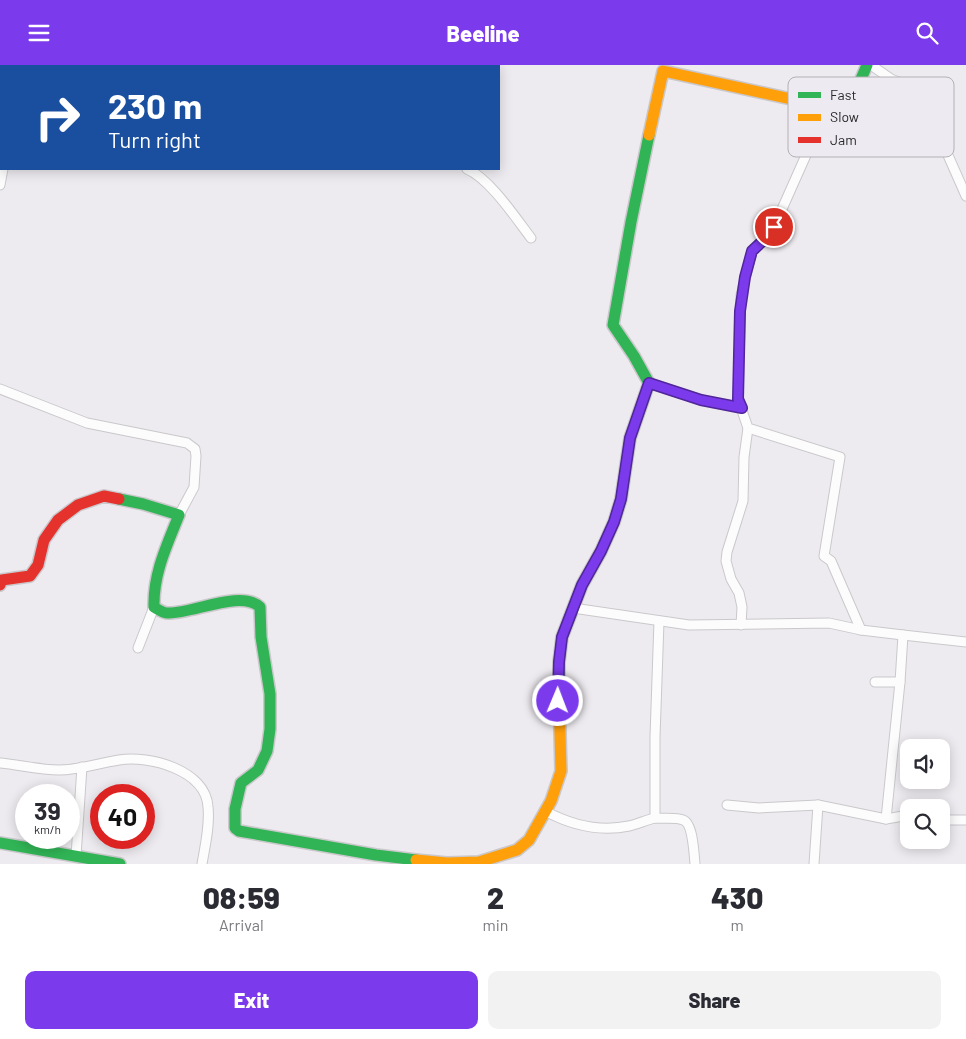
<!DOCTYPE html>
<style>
body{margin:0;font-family:Barlow,sans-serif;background:#f2f2f3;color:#2b2b33;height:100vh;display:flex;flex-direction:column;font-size:19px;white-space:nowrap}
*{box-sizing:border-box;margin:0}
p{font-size:16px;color:#7c7c81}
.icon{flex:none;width:28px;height:28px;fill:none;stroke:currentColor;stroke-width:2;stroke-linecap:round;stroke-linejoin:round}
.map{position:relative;height:799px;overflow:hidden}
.panel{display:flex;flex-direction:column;background:#fff;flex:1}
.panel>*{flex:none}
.banner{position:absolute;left:0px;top:0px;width:500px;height:105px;box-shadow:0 2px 12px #0003;background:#1a4fa0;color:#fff;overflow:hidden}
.fabs{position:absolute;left:900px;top:674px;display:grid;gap:10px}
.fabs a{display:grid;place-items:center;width:50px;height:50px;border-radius:10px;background:#fff;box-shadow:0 2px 12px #0003;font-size:25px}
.speed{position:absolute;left:15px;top:719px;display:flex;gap:10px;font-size:25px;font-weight:700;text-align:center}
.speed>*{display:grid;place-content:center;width:65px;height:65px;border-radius:50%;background:#fff;box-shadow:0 2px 12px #0003;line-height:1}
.speed small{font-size:12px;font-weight:400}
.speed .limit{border:8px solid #d22;background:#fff;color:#111}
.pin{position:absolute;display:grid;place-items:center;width:42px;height:42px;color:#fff;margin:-21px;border:2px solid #fff;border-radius:50%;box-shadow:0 1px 5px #0007}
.me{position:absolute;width:55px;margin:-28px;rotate:1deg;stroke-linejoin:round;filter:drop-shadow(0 0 4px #0008)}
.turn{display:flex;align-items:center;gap:18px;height:105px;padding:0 25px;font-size:22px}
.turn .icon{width:65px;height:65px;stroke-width:2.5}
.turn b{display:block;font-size:35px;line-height:42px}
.eta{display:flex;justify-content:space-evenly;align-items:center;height:85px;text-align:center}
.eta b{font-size:30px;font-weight:800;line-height:35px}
.button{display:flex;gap:10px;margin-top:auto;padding:10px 25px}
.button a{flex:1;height:58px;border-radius:10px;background:#7c3aed;color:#fff;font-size:20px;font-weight:800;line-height:58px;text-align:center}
.button a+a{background:#f2f2f3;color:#2b2b33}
header{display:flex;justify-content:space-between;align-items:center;height:65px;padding:0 25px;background:#7c3aed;color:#fff;font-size:22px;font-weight:800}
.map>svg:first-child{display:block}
</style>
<header><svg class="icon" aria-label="menu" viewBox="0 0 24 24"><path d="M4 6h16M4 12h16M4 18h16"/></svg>Beeline<svg class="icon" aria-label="search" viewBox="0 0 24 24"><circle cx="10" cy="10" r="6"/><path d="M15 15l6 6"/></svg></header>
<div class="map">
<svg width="966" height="799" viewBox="0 0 966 799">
<rect width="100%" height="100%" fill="#eeebf0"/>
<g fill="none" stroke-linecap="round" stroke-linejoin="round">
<g stroke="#cac8cb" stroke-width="11">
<g id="street">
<path d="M 2,0 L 3,1"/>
<path d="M 71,0 L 72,1"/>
<path d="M 871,0 L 891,14 L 914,23 L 928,45 L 966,131"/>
<path d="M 830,43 L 823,52 L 774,162 L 768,171 L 752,186 L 741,230 L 738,334 L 748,363 L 840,392 L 824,491 L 831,496 L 861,565 L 903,570 L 900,617 L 875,617"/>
<path d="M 467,104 C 490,114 515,152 531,173"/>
<path d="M 0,120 L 3,104"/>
<path d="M 649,318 L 701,335 L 742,343"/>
<path d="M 0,324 L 87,358 L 187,378 L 195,384 L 196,391 L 194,422 L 179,450"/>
<path d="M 573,543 L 689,560 L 829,558 L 861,565"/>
<path d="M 659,556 L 655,672 L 655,753 C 663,754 676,752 683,755 C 693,758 694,789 695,799"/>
<path d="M 741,560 L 742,542 L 739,528 L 731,514 L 726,496 L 727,487 L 743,436 L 744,392 L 748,363"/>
<path d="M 903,570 L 966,577"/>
<path d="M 138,583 L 154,542"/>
<path d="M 1,698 C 20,700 40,705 59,705 C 79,705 99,698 119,695 C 149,690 206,705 208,742 C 210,761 205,781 202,799"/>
<path d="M 727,740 L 759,743 L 818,740 L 886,754 L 909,750"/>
<path d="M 545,746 C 571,760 600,767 629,761 C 638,759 646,755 655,753"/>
<path d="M 886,754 L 900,617"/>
<path d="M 941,755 L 966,755"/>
<path d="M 76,791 L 82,702"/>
<path d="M 814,799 L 818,740"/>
</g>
</g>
<g stroke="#cac8cb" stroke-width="14">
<g id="fast">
<path d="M 814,39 L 842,44 L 852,35 L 867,0"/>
<path d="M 119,434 L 143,439 L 179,450 C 167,480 153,509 154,542 C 159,545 163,548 168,548 C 192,549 241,524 260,542 L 261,572 L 270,629 L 270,664 L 267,686 L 258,705 L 241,718 L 235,744 L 235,763 L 239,766 L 376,790 L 416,795"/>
<path d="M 559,631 L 559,597 L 562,572 L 582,520 L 601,486 L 614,457 L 621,434 L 630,373 L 649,318 L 634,291 L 613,260 L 631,157 L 649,70"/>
<path d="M 0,778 L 120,799"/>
</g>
</g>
<g stroke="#cac8cb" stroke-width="14">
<g id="slow">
<path d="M 649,70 L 663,6 L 814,39"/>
<path d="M 416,795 L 447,798 L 479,797 L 517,785 L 529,775 L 551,736 L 561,706 L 559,631"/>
</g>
</g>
<g stroke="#cac8cb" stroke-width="14">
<path id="jam" d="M 0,520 L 2,515 L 30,511 L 38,500 L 44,475 L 58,455 L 78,440 L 104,431 L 119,434"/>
</g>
<use href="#street" stroke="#fcfcfd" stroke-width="9"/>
<use href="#fast" stroke="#30b455" stroke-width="11"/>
<use href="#slow" stroke="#ff9f0a" stroke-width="11"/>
<use href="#jam" stroke="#e5322d" stroke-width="11"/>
</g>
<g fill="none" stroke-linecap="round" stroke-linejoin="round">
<g stroke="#51269a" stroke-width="12">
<path id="route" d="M 558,636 L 559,597 L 562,572 L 582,520 L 601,486 L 614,457 L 621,434 L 630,373 L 649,318 L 701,335 L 742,343 L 738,334 L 740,246 L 745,212 L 752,186 L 768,171 L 774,162"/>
</g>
<use href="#route" stroke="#7c3aed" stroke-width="9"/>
</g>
<rect x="788" y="12" width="166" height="80" rx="8" fill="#eeeaf1" stroke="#b3b0b5" stroke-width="1"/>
<rect x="798" y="27" width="23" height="6" fill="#30b455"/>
<rect x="798" y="49" width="23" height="7" fill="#ff9f0a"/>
<rect x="798" y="72" width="23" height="6" fill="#e5322d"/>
<g font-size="14" fill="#29282a">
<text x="830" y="35">Fast</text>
<text x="830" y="57">Slow</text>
<text x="830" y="80">Jam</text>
</g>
</svg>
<div class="fabs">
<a><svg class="icon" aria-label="sound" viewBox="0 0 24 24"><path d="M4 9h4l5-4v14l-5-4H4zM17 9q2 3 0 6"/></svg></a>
<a><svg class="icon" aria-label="search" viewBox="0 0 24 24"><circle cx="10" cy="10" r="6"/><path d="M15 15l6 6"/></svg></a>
</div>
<div class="speed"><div>39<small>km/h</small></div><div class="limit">40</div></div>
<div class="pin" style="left:774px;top:162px;background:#d93025"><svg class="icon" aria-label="arrive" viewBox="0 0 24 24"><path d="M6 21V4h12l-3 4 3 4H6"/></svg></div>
<svg class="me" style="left:558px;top:636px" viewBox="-20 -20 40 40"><circle r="17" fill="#7c3aed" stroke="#fff" stroke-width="3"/><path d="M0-11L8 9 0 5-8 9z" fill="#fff"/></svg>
<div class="banner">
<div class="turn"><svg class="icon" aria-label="right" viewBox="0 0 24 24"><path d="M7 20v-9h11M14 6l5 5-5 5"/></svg><div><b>230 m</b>Turn right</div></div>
</div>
</div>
<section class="panel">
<div class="eta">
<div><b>08:59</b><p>Arrival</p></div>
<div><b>2</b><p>min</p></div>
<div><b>430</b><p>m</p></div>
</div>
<div class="button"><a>Exit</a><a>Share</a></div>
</section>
